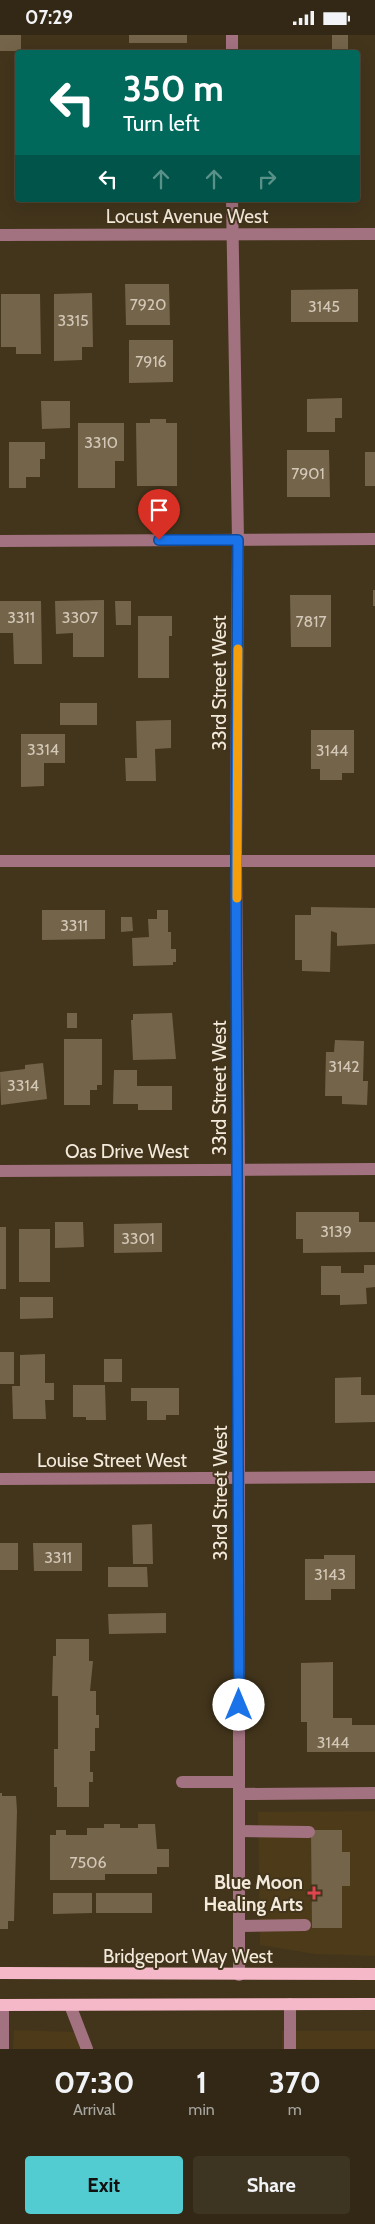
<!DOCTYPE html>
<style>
body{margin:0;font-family:Cabin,sans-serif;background:#3d3422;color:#f1f3f6;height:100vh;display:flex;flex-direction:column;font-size:19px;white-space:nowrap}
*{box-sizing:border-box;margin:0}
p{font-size:16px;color:#a8a6a0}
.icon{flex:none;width:28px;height:28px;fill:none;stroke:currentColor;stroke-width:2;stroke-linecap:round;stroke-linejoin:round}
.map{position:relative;height:2014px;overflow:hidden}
.drawer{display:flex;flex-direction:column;background:#322815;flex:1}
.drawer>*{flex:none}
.banner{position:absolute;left:15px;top:15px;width:345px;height:152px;border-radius:5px;box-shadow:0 5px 20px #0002,0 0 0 1px #4d4434;background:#00695c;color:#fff;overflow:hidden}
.pin{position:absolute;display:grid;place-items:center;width:42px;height:42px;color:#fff;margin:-51px -21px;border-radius:50% 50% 50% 0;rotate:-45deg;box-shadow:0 0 5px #0007}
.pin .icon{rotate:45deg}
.me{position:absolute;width:55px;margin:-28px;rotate:0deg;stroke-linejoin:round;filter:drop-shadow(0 0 4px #0008)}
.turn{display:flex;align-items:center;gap:18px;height:105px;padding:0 25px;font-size:22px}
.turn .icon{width:65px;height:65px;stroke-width:2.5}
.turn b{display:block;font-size:35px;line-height:42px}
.lanes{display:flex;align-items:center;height:48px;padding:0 25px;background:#0003;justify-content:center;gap:25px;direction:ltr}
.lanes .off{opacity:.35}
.eta{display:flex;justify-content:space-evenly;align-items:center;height:85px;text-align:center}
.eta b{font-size:30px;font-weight:700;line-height:35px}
.button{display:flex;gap:10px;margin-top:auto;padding:10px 25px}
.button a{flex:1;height:58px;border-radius:5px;background:#52ccd0;color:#111;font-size:20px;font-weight:700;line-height:58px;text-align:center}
.button a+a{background:#3d3422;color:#f1f3f6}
.status{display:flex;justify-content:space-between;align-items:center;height:35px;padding:0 25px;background:#322815;direction:ltr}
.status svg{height:14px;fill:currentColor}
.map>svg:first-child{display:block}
</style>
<div class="status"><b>07:29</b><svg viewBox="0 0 49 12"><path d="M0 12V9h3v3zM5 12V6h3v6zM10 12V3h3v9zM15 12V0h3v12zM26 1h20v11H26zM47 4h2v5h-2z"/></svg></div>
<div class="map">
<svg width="375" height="2014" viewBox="0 0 375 2014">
<rect width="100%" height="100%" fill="#43351c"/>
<g fill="#4c3a19">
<path d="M 375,1776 L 375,1921 L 315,1919 L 260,1910 L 258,1777 Z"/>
<path d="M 14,1995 L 75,1997 L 80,2014 L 13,2014 Z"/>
<rect x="282" y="1996" width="93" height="18"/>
</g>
<g fill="#74644a">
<rect x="0" y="0" width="21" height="16"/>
<rect x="129" y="0" width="58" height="8"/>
<rect x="332" y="0" width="16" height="15"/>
<rect x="309" y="16" width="18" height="2"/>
<rect x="14" y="101" width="4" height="28"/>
<path d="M 125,249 L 169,249 L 170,290 L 126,290 Z"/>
<path d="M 358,254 L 358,287 L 291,287 L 291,255 Z"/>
<path d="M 92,258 L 93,312 L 82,312 L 82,325 L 54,326 L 54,259 Z"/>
<path d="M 1,259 L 40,259 L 41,319 L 16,319 L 16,312 L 1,312 Z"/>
<path d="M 129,305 L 173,305 L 173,347 L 129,348 Z"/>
<path d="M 342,363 L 342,383 L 335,383 L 335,397 L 307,397 L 307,364 Z"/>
<path d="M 41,366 L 70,366 L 70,393 L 42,394 Z"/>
<path d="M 150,384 L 166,384 L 166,388 L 177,388 L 177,451 L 137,451 L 136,388 L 150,388 Z"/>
<path d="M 78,388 L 124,388 L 124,426 L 115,426 L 115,453 L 78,453 Z"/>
<path d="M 9,407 L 45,407 L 45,424 L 40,424 L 40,442 L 26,442 L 26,453 L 9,453 Z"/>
<path d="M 287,415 L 329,415 L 330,462 L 287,462 Z"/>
<rect x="365" y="417" width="10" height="34"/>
<rect x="373" y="555" width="2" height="16"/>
<path d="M 290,560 L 331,560 L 331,612 L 291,612 Z"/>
<path d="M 104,565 L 104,622 L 73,622 L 73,598 L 56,599 L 55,566 Z"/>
<path d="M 0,566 L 41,566 L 42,629 L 14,629 L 13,598 L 0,598 Z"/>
<path d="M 115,566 L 131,566 L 131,590 L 116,590 Z"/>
<path d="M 138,581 L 172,581 L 172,601 L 169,601 L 169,643 L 138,643 Z"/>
<rect x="60" y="668" width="37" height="22"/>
<path d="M 171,685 L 171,713 L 155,714 L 156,746 L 126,746 L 125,723 L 137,723 L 136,686 Z"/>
<path d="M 311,695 L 354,695 L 354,738 L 342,738 L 342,745 L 320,745 L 320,734 L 311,734 Z"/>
<path d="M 21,699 L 65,699 L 65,728 L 44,728 L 44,751 L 21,752 Z"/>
<path d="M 311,872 L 375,873 L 375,909 L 337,911 L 337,898 L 331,896 L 330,937 L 302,936 L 302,925 L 295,925 L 295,880 L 311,880 Z"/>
<path d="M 42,875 L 105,875 L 105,904 L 42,905 Z"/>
<path d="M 157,875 L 168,875 L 168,897 L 171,897 L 171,914 L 176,914 L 176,927 L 173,927 L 173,930 L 133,931 L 132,903 L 149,902 L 148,884 L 157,884 Z"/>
<path d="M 121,882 L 132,882 L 133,896 L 121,897 Z"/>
<rect x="67" y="978" width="10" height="15"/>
<path d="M 172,978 L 176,1024 L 133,1025 L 131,985 L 133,985 L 133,979 Z"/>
<path d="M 64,1004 L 102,1004 L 102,1050 L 97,1050 L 97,1055 L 90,1055 L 90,1070 L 64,1070 Z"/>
<path d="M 335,1005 L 364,1006 L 363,1046 L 368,1046 L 367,1070 L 342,1069 L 342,1061 L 325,1061 L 326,1017 L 334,1017 Z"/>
<path d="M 43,1028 L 47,1064 L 1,1070 L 0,1037 L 25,1034 L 25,1030 Z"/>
<path d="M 114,1035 L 137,1035 L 137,1051 L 172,1051 L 172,1075 L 138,1075 L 138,1069 L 113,1069 Z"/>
<path d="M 296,1177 L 359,1177 L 359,1187 L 375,1187 L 375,1217 L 303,1218 L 303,1204 L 296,1204 Z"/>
<path d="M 55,1187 L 83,1187 L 84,1212 L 55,1213 Z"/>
<path d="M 162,1188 L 162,1217 L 114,1218 L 114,1189 Z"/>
<rect x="0" y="1192" width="6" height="62"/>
<rect x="19" y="1194" width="31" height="53"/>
<path d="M 364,1230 L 375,1230 L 375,1252 L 366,1253 L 367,1269 L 340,1270 L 340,1260 L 321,1260 L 321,1231 L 341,1231 L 341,1238 L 364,1238 Z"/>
<path d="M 20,1262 L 53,1262 L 53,1283 L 20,1284 Z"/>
<rect x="0" y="1317" width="14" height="32"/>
<path d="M 45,1319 L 45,1348 L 54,1348 L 54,1365 L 45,1365 L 46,1384 L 13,1384 L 12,1351 L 20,1351 L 20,1320 Z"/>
<rect x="104" y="1324" width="18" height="23"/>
<path d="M 361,1342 L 361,1360 L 375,1360 L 375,1387 L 335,1388 L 335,1343 Z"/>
<path d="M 73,1350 L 105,1350 L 106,1385 L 86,1385 L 86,1382 L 73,1382 Z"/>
<path d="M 131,1353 L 179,1353 L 179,1380 L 166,1380 L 166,1385 L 147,1385 L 147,1366 L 131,1366 Z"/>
<path d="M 152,1489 L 153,1529 L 133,1529 L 132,1490 Z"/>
<rect x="0" y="1508" width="18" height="27"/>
<path d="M 33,1508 L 82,1508 L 82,1536 L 34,1536 Z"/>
<path d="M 324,1520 L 355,1520 L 355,1554 L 331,1554 L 331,1565 L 305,1565 L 305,1524 L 324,1524 Z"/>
<path d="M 108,1532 L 147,1532 L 148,1552 L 108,1552 Z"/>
<path d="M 166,1578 L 166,1598 L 109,1599 L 108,1579 Z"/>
<path d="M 56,1604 L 89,1604 L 89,1626 L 93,1626 L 90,1656 L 96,1656 L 96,1680 L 99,1680 L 99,1693 L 95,1693 L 95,1716 L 90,1716 L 90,1737 L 93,1737 L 93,1747 L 89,1747 L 89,1772 L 57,1772 L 57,1752 L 54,1752 L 54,1714 L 58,1714 L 58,1661 L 52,1661 L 53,1621 L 56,1621 Z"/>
<path d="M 333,1627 L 333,1683 L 352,1683 L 352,1690 L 375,1690 L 375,1717 L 307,1717 L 307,1687 L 301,1687 L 301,1628 Z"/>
<path d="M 0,1758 L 2,1758 L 2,1761 L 16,1761 L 17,1776 L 14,1886 L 8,1886 L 8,1894 L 0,1894 Z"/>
<path d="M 104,1789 L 120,1789 L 120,1793 L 138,1793 L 138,1789 L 155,1789 L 157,1814 L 169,1814 L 169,1832 L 157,1832 L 157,1839 L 105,1839 L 105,1845 L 50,1845 L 50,1800 L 56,1800 L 56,1795 L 66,1795 L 66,1800 L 87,1800 L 87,1793 L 104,1793 Z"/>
<path d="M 311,1795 L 342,1795 L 342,1817 L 350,1817 L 350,1851 L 342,1851 L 342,1893 L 312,1893 Z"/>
<path d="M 53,1858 L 92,1858 L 92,1878 L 53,1879 Z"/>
<rect x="96" y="1858" width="56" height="20"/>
</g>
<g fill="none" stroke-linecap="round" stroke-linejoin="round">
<g stroke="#a37280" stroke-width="12">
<path d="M 232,0 L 232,18"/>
<path d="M 232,165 L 238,505 L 236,827 L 239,1134 L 239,1940"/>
<path d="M 0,200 L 375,199"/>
<path d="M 0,506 L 375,504"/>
<path d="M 0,826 L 375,826"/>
<path d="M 0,1136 L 375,1134"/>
<path d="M 0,1444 L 375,1442"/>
<path d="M 182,1747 L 239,1747"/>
<path d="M 239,1759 L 375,1758"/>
<path d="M 239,1796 L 309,1797"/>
<path d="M 239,1891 L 305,1890"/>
<path d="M 70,1970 L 87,2014"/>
<path d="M 3,2014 L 3,1970"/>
<path d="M 290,2014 L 290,1969"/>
</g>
<g stroke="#f5b8c9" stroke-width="12">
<path d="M 0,1938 L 375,1939"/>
<path d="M 0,1970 L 375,1969"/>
</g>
</g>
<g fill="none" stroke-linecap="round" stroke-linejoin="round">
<g stroke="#114b97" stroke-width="12">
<path id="route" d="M 159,505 L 238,505 L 236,827 L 239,1670"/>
</g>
<use href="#route" stroke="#1a73e8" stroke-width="9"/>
<path stroke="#f59e0b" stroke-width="9" d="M 237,863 L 238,614"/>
</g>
<path fill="#e0444e" stroke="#43351c" stroke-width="2" d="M311.5 1850.5h5v5h5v5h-5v5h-5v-5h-5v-5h5z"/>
<g text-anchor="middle" stroke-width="4" stroke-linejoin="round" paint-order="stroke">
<g font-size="16" fill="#d3c8b8">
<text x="148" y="275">7920</text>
<text x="324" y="277">3145</text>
<text x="73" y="291">3315</text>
<text x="151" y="332">7916</text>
<text x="101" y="413">3310</text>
<text x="308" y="444">7901</text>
<text x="21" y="588">3311</text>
<text x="80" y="588">3307</text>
<text x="311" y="592">7817</text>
<text x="43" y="720">3314</text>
<text x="332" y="721">3144</text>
<text x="74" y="896">3311</text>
<text x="344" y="1037">3142</text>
<text x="23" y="1056">3314</text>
<text x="336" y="1202">3139</text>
<text x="138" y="1209">3301</text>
<text x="58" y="1528">3311</text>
<text x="330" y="1545">3143</text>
<text x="333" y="1713">3144</text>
<text x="88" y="1833">7506</text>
</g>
<g font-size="19" fill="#f3eadc" stroke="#43351c">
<text x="187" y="188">Locust Avenue West</text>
<text transform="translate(219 648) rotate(-90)" y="7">33rd Street West</text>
<text transform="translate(219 1053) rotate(-90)" y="7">33rd Street West</text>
<text x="127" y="1123">Oas Drive West</text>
<text x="112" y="1432">Louise Street West</text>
<text transform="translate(220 1458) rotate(-90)" y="7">33rd Street West</text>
<text x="188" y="1928">Bridgeport Way West</text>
</g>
<g font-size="19" font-weight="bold" fill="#f3eadc" stroke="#43351c" text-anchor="end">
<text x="303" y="1854">Blue Moon<tspan x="303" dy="22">Healing Arts</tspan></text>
</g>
</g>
</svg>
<div class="pin" style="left:159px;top:505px;background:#d93025"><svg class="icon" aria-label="arrive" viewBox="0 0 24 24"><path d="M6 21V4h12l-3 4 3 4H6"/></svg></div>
<svg class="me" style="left:239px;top:1670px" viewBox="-20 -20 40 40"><circle r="19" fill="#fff"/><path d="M0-13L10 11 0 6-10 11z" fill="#1a73e8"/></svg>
<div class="banner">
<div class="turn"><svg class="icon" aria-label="left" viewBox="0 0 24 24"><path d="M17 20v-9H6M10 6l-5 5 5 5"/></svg><div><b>350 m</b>Turn left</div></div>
<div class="lanes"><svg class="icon" aria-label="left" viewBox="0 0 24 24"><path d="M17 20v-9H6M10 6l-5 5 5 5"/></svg><svg class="icon off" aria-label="ahead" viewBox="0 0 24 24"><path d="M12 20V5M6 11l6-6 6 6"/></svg><svg class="icon off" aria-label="ahead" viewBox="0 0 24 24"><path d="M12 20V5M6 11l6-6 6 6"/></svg><svg class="icon off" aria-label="right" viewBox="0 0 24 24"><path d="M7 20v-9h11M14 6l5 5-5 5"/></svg></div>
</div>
</div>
<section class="drawer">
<div class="eta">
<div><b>07:30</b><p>Arrival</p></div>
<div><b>1</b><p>min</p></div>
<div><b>370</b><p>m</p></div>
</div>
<div class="button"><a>Exit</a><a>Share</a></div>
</section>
